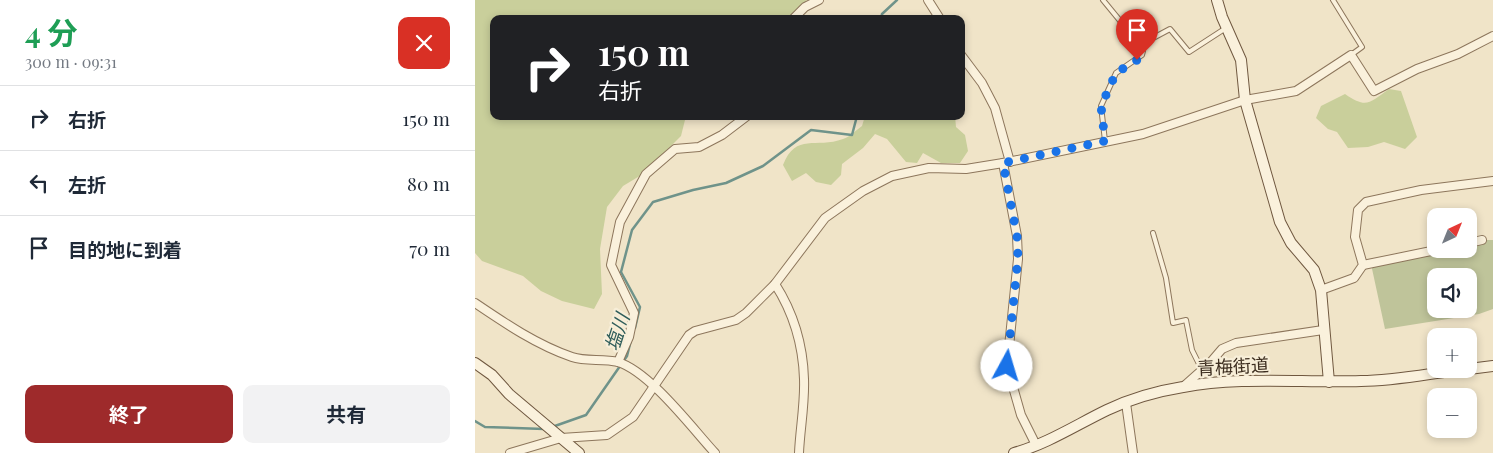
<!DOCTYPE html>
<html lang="ja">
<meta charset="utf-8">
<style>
body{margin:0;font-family:"Playfair Display","Noto Sans JP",serif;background:#f2f2f3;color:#1f2937;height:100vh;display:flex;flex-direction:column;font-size:19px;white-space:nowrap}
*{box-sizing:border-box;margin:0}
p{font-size:16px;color:#747a83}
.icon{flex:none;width:28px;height:28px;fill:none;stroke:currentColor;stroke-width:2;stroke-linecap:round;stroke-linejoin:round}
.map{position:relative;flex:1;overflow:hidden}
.side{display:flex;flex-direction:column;background:#fff;width:475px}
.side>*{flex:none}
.guide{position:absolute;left:15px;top:15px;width:475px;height:105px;border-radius:10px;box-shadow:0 2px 8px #0003;background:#202124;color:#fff;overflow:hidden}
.needle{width:32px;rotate:43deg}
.tools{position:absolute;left:952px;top:208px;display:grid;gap:10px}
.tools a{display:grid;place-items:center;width:50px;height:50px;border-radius:10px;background:#fff;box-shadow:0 2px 8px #0003;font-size:25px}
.pin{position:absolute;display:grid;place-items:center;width:42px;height:42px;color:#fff;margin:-51px -21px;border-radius:50% 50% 50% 0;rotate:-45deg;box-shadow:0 0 5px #0007}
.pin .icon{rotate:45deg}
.me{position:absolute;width:55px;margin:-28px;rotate:6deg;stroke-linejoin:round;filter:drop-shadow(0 0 4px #0008)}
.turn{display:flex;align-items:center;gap:18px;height:105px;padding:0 25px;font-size:22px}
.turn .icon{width:65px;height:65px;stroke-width:2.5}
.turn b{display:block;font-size:35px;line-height:42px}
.round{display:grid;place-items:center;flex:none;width:52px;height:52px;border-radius:10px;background:#f2f2f3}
.overview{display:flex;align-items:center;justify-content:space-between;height:85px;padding:0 25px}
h1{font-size:30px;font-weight:700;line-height:38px;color:#1e9e55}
.button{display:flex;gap:10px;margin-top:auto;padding:10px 25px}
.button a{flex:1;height:58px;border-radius:10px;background:#9e2a2b;color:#fff;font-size:20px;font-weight:700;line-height:58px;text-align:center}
.button a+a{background:#f2f2f3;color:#1f2937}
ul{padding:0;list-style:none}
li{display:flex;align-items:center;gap:15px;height:65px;padding:0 25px;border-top:1px solid #e0e1e3}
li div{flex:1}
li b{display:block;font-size:19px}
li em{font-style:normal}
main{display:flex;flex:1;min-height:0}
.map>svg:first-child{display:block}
</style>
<main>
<section class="side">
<div class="overview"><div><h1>4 分</h1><p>300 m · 09:31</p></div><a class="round" style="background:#d93025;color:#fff"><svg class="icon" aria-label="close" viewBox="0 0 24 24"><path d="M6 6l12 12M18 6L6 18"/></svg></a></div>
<ul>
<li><svg class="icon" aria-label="right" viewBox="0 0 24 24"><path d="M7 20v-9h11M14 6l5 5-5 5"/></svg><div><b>右折</b></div><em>150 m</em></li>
<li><svg class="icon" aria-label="left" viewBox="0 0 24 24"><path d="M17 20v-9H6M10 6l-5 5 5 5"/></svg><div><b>左折</b></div><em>80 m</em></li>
<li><svg class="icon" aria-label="arrive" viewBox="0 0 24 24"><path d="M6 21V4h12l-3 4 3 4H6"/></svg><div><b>目的地に到着</b></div><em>70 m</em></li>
</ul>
<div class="button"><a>終了</a><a>共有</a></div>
</section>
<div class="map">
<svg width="1018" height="453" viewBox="0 0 1018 453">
<rect width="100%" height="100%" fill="#f0e4c8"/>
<g fill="#c9cf9b">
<path d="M 0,0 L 332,0 L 313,19 L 19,19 L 19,116 L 211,116 L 206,136 L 168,174 L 148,186 L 132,207 L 125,249 L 127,294 L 119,309 L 87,301 L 66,291 L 48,276 L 7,261 L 0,253 Z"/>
<path d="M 914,89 L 926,91 L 942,137 L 930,149 L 909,142 L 893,147 L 873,148 L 862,132 L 853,129 L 841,118 L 846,106 L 870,94 C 892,109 894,103 914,89 Z"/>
<path d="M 390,116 L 480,116 L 481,127 L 490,135 L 493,151 L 485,163 L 466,163 L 448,153 L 442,163 L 431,162 L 412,139 L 400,134 L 388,148 L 367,164 L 366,175 L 356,185 L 341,182 L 331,173 L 317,181 L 308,165 C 321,132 341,149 368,139 C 375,137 381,130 387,126 Z"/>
</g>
<path fill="#bfc49a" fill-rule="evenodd" d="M 1007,240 L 1018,240 L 1018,309 L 1004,314 L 910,329 L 896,264 L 966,249 L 994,249 L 994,243 ZM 961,276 L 994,276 L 994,309 L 961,309 Z"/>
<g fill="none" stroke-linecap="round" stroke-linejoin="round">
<g stroke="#6f938a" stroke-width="2.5">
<path d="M 406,19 L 407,14 L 422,0"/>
<path d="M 160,328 L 165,307 L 146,272 L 157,230 L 178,202 L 218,190 L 251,183 L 288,166 L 336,130 L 377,135 L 382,116"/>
<path d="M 0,421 L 10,427 L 69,429"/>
<path d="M 77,427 L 111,415 L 152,356 L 156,340"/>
</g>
<g stroke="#8d765c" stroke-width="6">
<g id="lane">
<path d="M 628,0 L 665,45 L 695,29 L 714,52 L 751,28"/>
<path d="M 858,0 L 887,47 L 876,55"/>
<path d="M 630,141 L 626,106 L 641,73 L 667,55 L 668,51 L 665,45"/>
<path d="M 678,233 L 691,278 L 698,323 L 711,320 L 717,350 L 727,370"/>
</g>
</g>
<g stroke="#8d765c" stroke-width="10">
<g id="street">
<path d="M 453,0 L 465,19"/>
<path d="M 318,19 L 330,7 L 344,0"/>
<path d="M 486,55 L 507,83 L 520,108 L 535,162"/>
<path d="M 528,163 L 542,236 L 543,259 L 532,366 L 546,415 L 561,445"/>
<path d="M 994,243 L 1007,240"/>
<path d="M 888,265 L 966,249"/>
<path d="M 300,284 C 318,312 328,346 329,379 C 330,404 325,429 324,453"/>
<path d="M 846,290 L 879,278 L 888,265 L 880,237 L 883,210 L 891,202 L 946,190 L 1018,181"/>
<path d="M 0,303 C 31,324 62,345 97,357 C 111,362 128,358 143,362 C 175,372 217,428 240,453"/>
<path d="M 143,362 L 154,337 L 159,313 L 136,265 L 145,222 L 171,174 L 200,149 L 224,147 L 247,135 L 272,116"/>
<path d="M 708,387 L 735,363 L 747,349 L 761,343 L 848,330"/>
<path d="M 651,403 L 658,453"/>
<path d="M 35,453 L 86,438 L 132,435 L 158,417 L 214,335 L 220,331 L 261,320 L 271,313 L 300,284 L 350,218 L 388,191 L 417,176 L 454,168 L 491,169 L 528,163 L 668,134 L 770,100 L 821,91 L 876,55 L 899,91 L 942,69 L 983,54 L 1018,36"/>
</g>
</g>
<g stroke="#6f573f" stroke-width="12">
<g id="secondary">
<path d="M 742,0 L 747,17 L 766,60 L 770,100 L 805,222 L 816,243 L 839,270 L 846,290 L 854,382"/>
<path d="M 0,363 L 17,375 L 34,394 L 104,453"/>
<path d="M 994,369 L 1018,366"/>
<path d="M 539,453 C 572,444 601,425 632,410 C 655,399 683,391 708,387 C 765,376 828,383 886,381 C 921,381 956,373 991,369"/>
</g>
</g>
<use href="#lane" stroke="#faf1dc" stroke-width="4"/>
<use href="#street" stroke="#faf1dc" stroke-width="8"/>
<use href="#secondary" stroke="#faf1dc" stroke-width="10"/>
</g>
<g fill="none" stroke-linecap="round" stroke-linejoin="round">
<path stroke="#1a73e8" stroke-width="9" stroke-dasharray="0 16.2" d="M 532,366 L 543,258 L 542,236 L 528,163 L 630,141 L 626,106 L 641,73 L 662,60"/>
</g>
<g text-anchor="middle" stroke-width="4.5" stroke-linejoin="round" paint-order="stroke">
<g font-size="18" fill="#3d2e20" stroke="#f7eed8">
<text transform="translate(758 367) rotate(-3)" y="6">青梅街道</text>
</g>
<g font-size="19" font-style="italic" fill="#2f5d5a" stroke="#f7eed8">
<text transform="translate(142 332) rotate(-72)" y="7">塩川</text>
</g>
</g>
</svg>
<div class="tools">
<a><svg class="needle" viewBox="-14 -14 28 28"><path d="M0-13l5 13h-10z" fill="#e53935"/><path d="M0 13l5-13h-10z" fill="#747a83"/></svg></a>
<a><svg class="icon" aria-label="sound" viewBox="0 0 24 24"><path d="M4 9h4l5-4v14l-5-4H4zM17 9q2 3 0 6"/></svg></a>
<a>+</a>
<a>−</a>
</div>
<div class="pin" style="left:662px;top:60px;background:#d93025"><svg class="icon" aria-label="arrive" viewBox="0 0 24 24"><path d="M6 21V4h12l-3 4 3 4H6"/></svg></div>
<svg class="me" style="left:532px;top:366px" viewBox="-20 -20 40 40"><circle r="19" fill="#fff"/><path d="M0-13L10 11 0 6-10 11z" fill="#1a73e8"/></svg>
<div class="guide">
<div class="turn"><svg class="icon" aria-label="right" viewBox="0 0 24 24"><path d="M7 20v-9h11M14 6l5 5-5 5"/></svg><div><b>150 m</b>右折</div></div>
</div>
</div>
</main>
